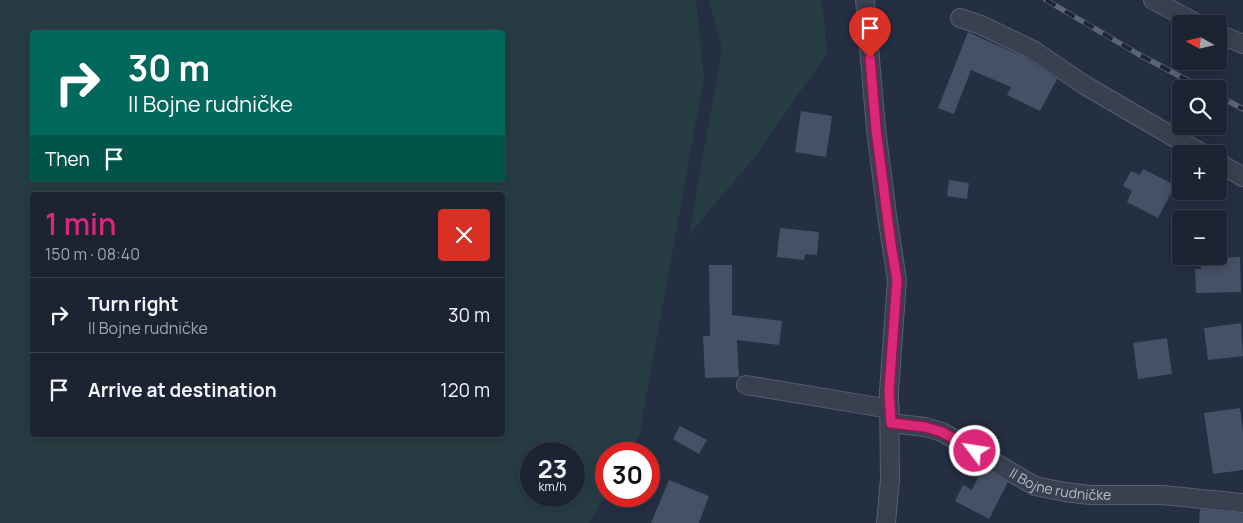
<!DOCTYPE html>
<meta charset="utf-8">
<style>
body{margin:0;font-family:Manrope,sans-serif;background:#292f3e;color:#f1f3f6;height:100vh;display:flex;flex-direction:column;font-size:19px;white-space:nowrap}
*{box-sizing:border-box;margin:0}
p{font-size:16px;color:#a0a4ac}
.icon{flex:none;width:28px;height:28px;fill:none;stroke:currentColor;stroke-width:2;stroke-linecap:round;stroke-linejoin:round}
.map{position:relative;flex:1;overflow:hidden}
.panel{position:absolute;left:30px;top:192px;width:475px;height:245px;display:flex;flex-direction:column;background:#1c2332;border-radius:5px;box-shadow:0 2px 12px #0003,0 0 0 1px #3a404d}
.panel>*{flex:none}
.top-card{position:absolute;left:30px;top:30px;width:475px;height:152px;border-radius:5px;box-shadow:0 2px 12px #0003,0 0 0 1px #3a404d;background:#00695c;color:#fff;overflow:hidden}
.needle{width:32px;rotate:278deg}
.buttons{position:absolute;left:1172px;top:15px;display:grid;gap:10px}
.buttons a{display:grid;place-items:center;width:55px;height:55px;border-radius:5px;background:#1c2332;box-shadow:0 2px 12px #0003,0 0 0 1px #3a404d;font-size:25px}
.speed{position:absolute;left:520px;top:442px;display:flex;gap:10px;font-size:25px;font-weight:700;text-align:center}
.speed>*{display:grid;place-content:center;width:65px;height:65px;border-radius:50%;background:#1c2332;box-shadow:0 2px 12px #0003,0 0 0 1px #3a404d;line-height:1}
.speed small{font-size:12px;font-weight:400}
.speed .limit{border:8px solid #d22;background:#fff;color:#111}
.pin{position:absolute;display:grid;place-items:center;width:42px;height:42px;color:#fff;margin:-51px -21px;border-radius:50% 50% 50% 0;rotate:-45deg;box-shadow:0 0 5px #0007}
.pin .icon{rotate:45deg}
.me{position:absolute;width:55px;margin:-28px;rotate:301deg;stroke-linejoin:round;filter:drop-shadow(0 0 4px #0008)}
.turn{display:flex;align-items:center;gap:18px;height:105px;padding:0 15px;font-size:22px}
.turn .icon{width:65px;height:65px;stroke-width:2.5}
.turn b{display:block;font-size:35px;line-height:42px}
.then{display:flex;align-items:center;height:48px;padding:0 15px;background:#0003;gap:10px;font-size:19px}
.round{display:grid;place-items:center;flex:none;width:52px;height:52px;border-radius:5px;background:#292f3e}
.head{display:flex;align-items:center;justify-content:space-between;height:85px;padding:0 15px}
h1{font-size:30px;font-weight:600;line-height:38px;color:#db2777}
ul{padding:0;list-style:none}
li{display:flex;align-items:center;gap:15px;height:75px;padding:0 15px;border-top:1px solid #3a404d}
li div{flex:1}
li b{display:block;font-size:19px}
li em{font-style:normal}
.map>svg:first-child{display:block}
</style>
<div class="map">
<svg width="1243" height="523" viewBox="0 0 1243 523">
<rect width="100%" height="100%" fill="#252f42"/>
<g fill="#273d43" fill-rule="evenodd">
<path d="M 0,0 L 696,0 L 704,77 L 639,437 L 629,454 L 606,454 L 606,493 L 589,523 L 0,523 ZM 32,32 L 502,32 L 502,180 L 32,180 ZM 32,195 L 502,195 L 502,435 L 32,435 ZM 531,454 L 574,454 L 574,496 L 531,496 Z"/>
<path d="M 709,0 L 822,0 L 827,53 L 757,154 L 689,235 L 722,49 Z"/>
</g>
<g fill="#465066">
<path d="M 968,32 L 1028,59 L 1057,79 L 1040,111 L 1007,95 L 1011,87 L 971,70 L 954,114 L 938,108 Z"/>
<path d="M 801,111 L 832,116 L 826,157 L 795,152 Z"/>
<path d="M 1143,169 L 1175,185 L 1158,218 L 1127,202 L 1132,191 L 1123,186 L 1131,171 L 1140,175 Z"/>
<path d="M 949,180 L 969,183 L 967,199 L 947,196 Z"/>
<path d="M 780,228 L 819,232 L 817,255 L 805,254 L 804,260 L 777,257 Z"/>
<path d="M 1240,257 L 1241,292 L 1196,293 L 1195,269 L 1201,269 L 1200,258 Z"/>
<path d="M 709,265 L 732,265 L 732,315 L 782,321 L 779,345 L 737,340 L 739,377 L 705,378 L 703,336 L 710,336 Z"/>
<path d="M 1241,323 L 1243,356 L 1208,360 L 1204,328 Z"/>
<path d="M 1167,338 L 1172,374 L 1138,379 L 1133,343 Z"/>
<path d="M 1240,408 L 1243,431 L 1243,470 L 1213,474 L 1204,413 Z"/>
<path d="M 680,426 L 707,440 L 699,454 L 673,439 Z"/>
<path d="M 983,468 L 1008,482 L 989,519 L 955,501 L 963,485 L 972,490 Z"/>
<path d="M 669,480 L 709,496 L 699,523 L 651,523 Z"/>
<path d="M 1200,509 L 1243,513 L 1243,523 L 1199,523 Z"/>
</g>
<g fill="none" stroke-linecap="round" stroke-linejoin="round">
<g stroke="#575f6e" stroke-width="20">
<g id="street">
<path d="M 865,0 L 876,129 L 887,215 L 897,280 L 889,391 L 890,479 L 886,523"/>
<path d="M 1153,0 L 1198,24"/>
<path d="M 960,18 L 981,25 L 1033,50 L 1086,86 L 1203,154"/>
<path d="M 1219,34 L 1243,44"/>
<path d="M 1219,163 L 1243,177"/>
<path d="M 746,385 L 890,409"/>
<path id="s1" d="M 891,423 L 925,427 L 942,432 L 1035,486 L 1065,492 L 1090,495 L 1162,495 L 1243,503"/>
</g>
</g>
<use href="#street" stroke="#394151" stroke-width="18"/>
<g stroke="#5b6578" stroke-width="5.5">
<g id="rail">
<path d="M 1046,0 L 1138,54 L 1204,89"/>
<path d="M 1219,96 L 1243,109"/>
</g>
</g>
<use href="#rail" stroke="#1e2636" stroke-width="4" stroke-dasharray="11" stroke-linecap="butt"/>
</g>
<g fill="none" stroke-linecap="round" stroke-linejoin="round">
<g stroke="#8e194d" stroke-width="12">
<path id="route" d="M 870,58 L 876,129 L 891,245 L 897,280 L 889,391 L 891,423 L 925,427 L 942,432 L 975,451"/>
</g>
<use href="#route" stroke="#db2777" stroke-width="9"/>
</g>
<g text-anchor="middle" stroke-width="4" stroke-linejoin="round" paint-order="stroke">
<g font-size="14" fill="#b6bccb" stroke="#1e2636">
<text dy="5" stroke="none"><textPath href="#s1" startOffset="184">II Bojne rudničke</textPath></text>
</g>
</g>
</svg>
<div class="buttons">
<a><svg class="needle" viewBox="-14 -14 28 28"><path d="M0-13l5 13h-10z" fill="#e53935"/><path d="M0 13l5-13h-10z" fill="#a0a4ac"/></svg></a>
<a><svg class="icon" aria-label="search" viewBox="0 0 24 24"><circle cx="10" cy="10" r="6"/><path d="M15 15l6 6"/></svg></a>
<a>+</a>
<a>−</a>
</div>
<div class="speed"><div>23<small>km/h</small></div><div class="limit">30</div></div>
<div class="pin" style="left:870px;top:58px;background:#d93025"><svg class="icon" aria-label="arrive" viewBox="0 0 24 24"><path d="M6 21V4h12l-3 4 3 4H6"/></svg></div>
<svg class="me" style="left:975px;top:451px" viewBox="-20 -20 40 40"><circle r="17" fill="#db2777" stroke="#fff" stroke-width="3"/><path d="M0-11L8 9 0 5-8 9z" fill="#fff"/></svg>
<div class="top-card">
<div class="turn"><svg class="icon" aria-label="right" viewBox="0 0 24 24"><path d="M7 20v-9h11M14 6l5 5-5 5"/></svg><div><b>30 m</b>II Bojne rudničke</div></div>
<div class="then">Then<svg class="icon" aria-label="arrive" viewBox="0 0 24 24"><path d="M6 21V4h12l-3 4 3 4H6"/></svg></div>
</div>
<section class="panel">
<div class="head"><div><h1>1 min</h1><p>150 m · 08:40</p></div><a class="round" style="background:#d93025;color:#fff"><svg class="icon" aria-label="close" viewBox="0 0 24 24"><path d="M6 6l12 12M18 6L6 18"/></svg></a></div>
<ul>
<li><svg class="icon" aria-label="right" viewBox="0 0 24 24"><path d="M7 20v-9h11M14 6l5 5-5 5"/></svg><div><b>Turn right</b><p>II Bojne rudničke</p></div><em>30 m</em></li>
<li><svg class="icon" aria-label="arrive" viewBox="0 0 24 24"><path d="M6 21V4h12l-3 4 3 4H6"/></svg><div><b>Arrive at destination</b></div><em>120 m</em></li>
</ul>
</section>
</div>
